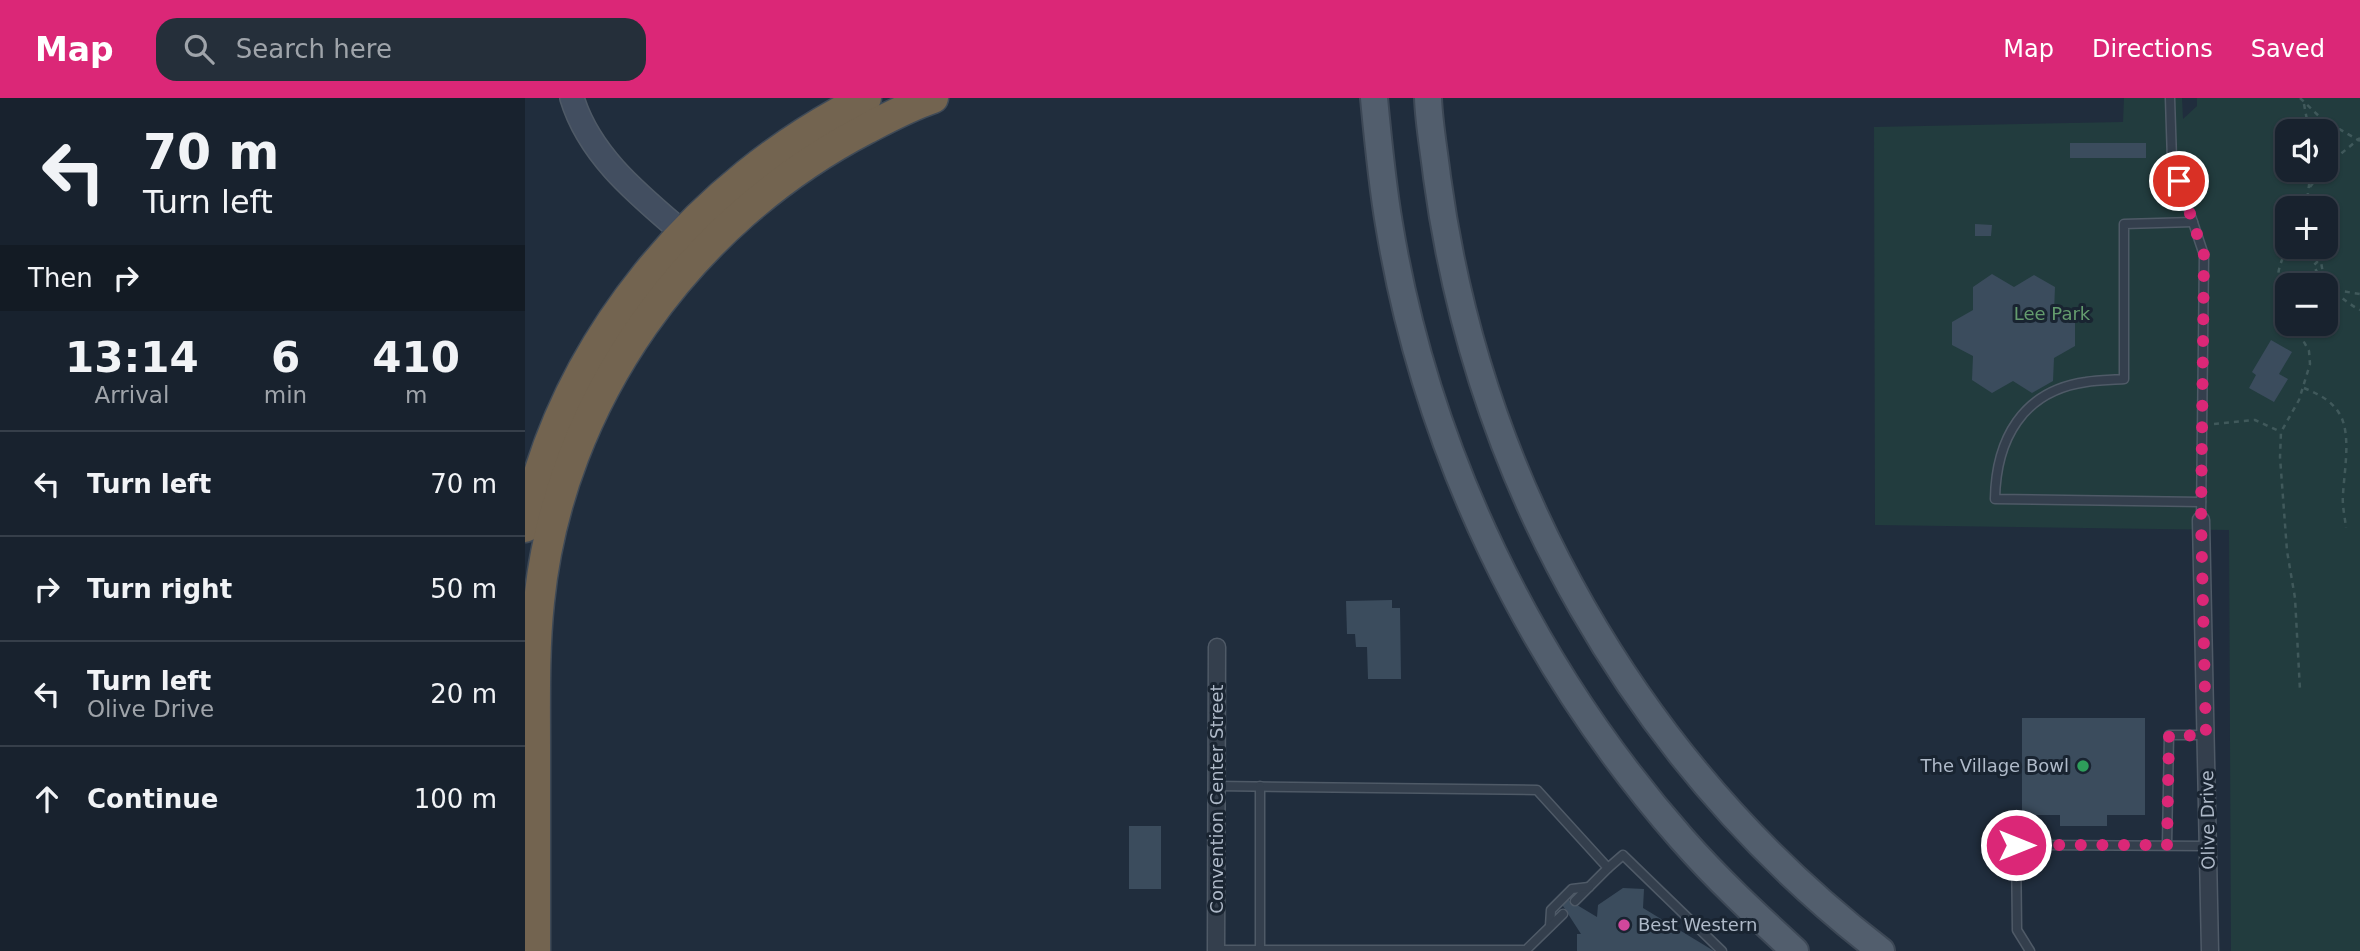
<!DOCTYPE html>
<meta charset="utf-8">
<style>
body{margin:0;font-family:"DejaVu Sans",sans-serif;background:#252f3a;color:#f1f3f6;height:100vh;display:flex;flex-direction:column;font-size:26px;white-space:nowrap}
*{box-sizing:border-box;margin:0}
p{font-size:23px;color:#9fa4aa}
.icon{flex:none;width:38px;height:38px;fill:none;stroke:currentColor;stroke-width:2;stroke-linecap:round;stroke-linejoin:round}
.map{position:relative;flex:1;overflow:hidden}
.sheet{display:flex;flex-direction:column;background:#18222e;width:525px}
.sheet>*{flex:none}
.hud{background:#18222e;color:#f1f3f6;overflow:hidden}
.controls{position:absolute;left:1750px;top:21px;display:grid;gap:14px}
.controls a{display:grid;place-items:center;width:63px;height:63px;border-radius:14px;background:#18222e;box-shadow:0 2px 5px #0004,0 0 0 2px #363f4a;font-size:35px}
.pin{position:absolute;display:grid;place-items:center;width:60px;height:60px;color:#fff;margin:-30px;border:4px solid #fff;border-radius:50%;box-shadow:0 2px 7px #0007}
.me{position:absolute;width:77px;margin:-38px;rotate:90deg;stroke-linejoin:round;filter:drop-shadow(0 0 5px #0008)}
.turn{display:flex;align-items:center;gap:24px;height:147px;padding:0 28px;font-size:32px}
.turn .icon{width:91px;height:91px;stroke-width:2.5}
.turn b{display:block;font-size:49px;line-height:60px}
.then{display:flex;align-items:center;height:66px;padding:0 28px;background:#0003;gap:14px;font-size:26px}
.eta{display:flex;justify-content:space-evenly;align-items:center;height:119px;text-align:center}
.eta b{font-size:42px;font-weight:800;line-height:49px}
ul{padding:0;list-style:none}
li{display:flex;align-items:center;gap:21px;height:105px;padding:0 28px;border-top:2px solid #363f4a}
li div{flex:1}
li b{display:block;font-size:26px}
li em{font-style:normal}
header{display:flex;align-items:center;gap:42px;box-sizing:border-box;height:98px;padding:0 35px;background:#db2777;color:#fff}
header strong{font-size:33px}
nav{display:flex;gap:38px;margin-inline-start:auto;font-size:24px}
.search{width:490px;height:63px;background:#252f3a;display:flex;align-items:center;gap:18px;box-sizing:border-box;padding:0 24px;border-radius:21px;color:#9fa4aa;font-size:26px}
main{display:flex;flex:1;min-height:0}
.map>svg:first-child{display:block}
</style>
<header>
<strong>Map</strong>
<div class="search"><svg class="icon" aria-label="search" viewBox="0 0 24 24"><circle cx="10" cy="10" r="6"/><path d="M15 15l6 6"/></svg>Search here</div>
<nav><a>Map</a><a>Directions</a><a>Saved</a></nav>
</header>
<main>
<section class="sheet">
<div class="hud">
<div class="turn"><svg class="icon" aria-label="left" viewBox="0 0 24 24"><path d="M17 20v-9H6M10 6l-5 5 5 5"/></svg><div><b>70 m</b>Turn left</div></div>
<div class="then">Then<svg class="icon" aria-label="right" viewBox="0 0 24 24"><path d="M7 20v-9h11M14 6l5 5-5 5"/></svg></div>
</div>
<div class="eta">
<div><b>13:14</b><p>Arrival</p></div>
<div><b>6</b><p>min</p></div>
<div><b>410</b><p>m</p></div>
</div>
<ul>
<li><svg class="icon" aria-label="left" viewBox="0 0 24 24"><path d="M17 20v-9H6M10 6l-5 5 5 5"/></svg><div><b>Turn left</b></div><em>70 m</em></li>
<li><svg class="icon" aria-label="right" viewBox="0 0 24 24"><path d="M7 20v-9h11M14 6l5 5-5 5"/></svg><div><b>Turn right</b></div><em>50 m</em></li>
<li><svg class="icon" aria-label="left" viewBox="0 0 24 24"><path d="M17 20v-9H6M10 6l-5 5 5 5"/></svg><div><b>Turn left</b><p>Olive Drive</p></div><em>20 m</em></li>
<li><svg class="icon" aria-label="ahead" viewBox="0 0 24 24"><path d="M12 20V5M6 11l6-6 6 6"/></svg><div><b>Continue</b></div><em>100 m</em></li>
</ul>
</section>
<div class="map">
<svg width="1835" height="853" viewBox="0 0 1835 853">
<rect width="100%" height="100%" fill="#202d3d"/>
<path fill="#223c3e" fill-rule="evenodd" d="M 1599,0 L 1657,0 L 1658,21 L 1672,8 L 1672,0 L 1835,0 L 1835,853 L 1706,853 L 1704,432 L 1350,427 L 1349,29 L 1598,24 ZM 1762,33 L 1801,33 L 1801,72 L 1762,72 ZM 1762,110 L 1801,110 L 1801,149 L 1762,149 ZM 1762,187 L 1801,187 L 1801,226 L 1762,226 Z"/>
<g fill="#3b4c5d">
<rect x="1545" y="45" width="76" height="15"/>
<path d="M 1450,126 L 1467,127 L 1466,138 L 1450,138 Z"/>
<path d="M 1467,176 L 1489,189 L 1509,177 L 1530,189 L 1529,214 L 1550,225 L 1550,248 L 1529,260 L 1528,283 L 1507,295 L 1488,283 L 1467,295 L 1447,282 L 1448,258 L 1427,247 L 1427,224 L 1448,212 L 1448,189 Z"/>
<path d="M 1746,242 L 1767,254 L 1754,276 L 1763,281 L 1749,304 L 1724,290 L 1731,277 L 1727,274 Z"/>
<path d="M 867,502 L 867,510 L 875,510 L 876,581 L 843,581 L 842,549 L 831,549 L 830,536 L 822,536 L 821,503 Z"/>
<path d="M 1497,620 L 1620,620 L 1620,717 L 1582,717 L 1582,728 L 1535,728 L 1535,717 L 1497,717 Z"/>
<rect x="604" y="728" width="32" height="63"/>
<path d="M 1098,790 L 1119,791 L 1118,810 L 1189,853 L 1052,853 L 1052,836 L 1056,836 L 1036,805 L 1042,801 L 1072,819 L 1073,807 Z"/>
</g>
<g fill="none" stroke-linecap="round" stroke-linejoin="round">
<g stroke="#4f5a67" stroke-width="11">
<g id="lane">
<path d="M 1645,0 L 1647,62 L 1679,157 L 1676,422"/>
<path d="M 1668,124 L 1599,126 L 1599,281 C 1586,282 1573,282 1561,284 C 1497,293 1471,342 1470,401 L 1676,404"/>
<path d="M 692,688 L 1012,692 L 1083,770 L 1050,803"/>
<path d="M 735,688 L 735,853"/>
<path d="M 1642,747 L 1644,637 L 1681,637"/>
<path d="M 1083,770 L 1098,757 L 1197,853"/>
<path d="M 1025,828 L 1026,812 L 1047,791 L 1064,789"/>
<path d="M 691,852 L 1001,852 L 1038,816"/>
<path d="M 1505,853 L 1492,832 L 1491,747 L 1683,748"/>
</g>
</g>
<g stroke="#4f5a67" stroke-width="19">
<g id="street">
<path d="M 1676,422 L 1685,853"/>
<path d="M 691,853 L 692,549"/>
</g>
</g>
<g stroke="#4f5a67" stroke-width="26">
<path id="secondary" d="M 47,0 C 66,63 123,104 171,146"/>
</g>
<g stroke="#3d4856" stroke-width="30">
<g id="primary">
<path d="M 849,0 C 853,42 857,85 864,126 C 901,353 1006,569 1157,741 C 1192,781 1231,817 1270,853"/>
<path d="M 903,0 C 904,26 909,53 912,79 C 953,385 1111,664 1356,853"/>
</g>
</g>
<g stroke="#3f4a57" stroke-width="33">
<g id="highway">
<path d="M 0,429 C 39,243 172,84 341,0"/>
<path d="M 10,853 C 10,784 10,715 10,646 C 10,599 9,551 14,504 C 34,303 164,123 341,31 C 362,20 384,8 408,0"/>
</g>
</g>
<g stroke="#40595b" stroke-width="2.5" stroke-dasharray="5 5" stroke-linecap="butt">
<path d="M 1775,0 L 1797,21 L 1835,43"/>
<path d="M 1779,6 L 1784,33"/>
<path d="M 1801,68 L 1835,40"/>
<path d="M 1785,89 L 1798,72"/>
<path d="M 1781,110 L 1786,72"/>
<path d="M 1799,181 L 1796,164 L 1792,164 L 1789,167 C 1792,181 1821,205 1835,212"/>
<path d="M 1810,192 L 1835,196"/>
<path d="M 1762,213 C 1750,190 1749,172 1764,149"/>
<path d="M 1769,226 L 1784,253 L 1785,266 L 1774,302 L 1756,334 L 1755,359 L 1762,453 L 1770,500 L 1775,592"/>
<path d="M 1779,290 C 1793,296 1806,302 1814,315 C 1827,335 1819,374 1818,397 C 1817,408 1820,419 1821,430"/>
<path d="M 1689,326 L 1730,322 L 1756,334"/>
</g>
<use href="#lane" stroke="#343f4d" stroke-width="8"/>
<use href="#street" stroke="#343f4d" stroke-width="16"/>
<use href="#secondary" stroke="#424e60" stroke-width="23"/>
<use href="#primary" stroke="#525e6d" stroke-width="26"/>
<use href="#highway" stroke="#736450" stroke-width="30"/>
</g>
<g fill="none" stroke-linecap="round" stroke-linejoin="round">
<path stroke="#db2777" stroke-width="12" stroke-dasharray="0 21.6" d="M 1491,747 L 1642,747 L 1644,638 L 1681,637 L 1676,422 L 1679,157 L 1654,83"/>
</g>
<circle fill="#2e9e5b" stroke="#192431" stroke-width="2.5" cx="1558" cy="668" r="7"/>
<circle fill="#d1479c" stroke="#192431" stroke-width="2.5" cx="1099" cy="827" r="7"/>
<g text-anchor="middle" stroke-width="6" stroke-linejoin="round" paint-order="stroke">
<g font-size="18" fill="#649c6e" stroke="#192431">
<text x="1527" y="222">Lee Park</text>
</g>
<g font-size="18" fill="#afbac9" stroke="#192431" text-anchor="end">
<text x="1544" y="674">The Village Bowl</text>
<text x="1113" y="833" text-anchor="start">Best Western</text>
</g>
<g font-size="18" fill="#afbac9" stroke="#192431">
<text transform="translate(692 701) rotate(-90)" y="6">Convention Center Street</text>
<text transform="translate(1683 722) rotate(-91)" y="6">Olive Drive</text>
</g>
</g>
</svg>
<div class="controls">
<a><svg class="icon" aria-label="sound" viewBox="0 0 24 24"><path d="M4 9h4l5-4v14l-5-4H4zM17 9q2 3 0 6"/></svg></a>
<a>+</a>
<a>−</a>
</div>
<div class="pin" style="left:1654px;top:83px;background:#d93025"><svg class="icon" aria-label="arrive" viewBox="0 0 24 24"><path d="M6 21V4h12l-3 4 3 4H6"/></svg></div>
<svg class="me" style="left:1491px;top:747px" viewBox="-20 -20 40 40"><circle r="17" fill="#db2777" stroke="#fff" stroke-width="3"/><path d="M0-11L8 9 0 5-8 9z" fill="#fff"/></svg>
</div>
</main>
